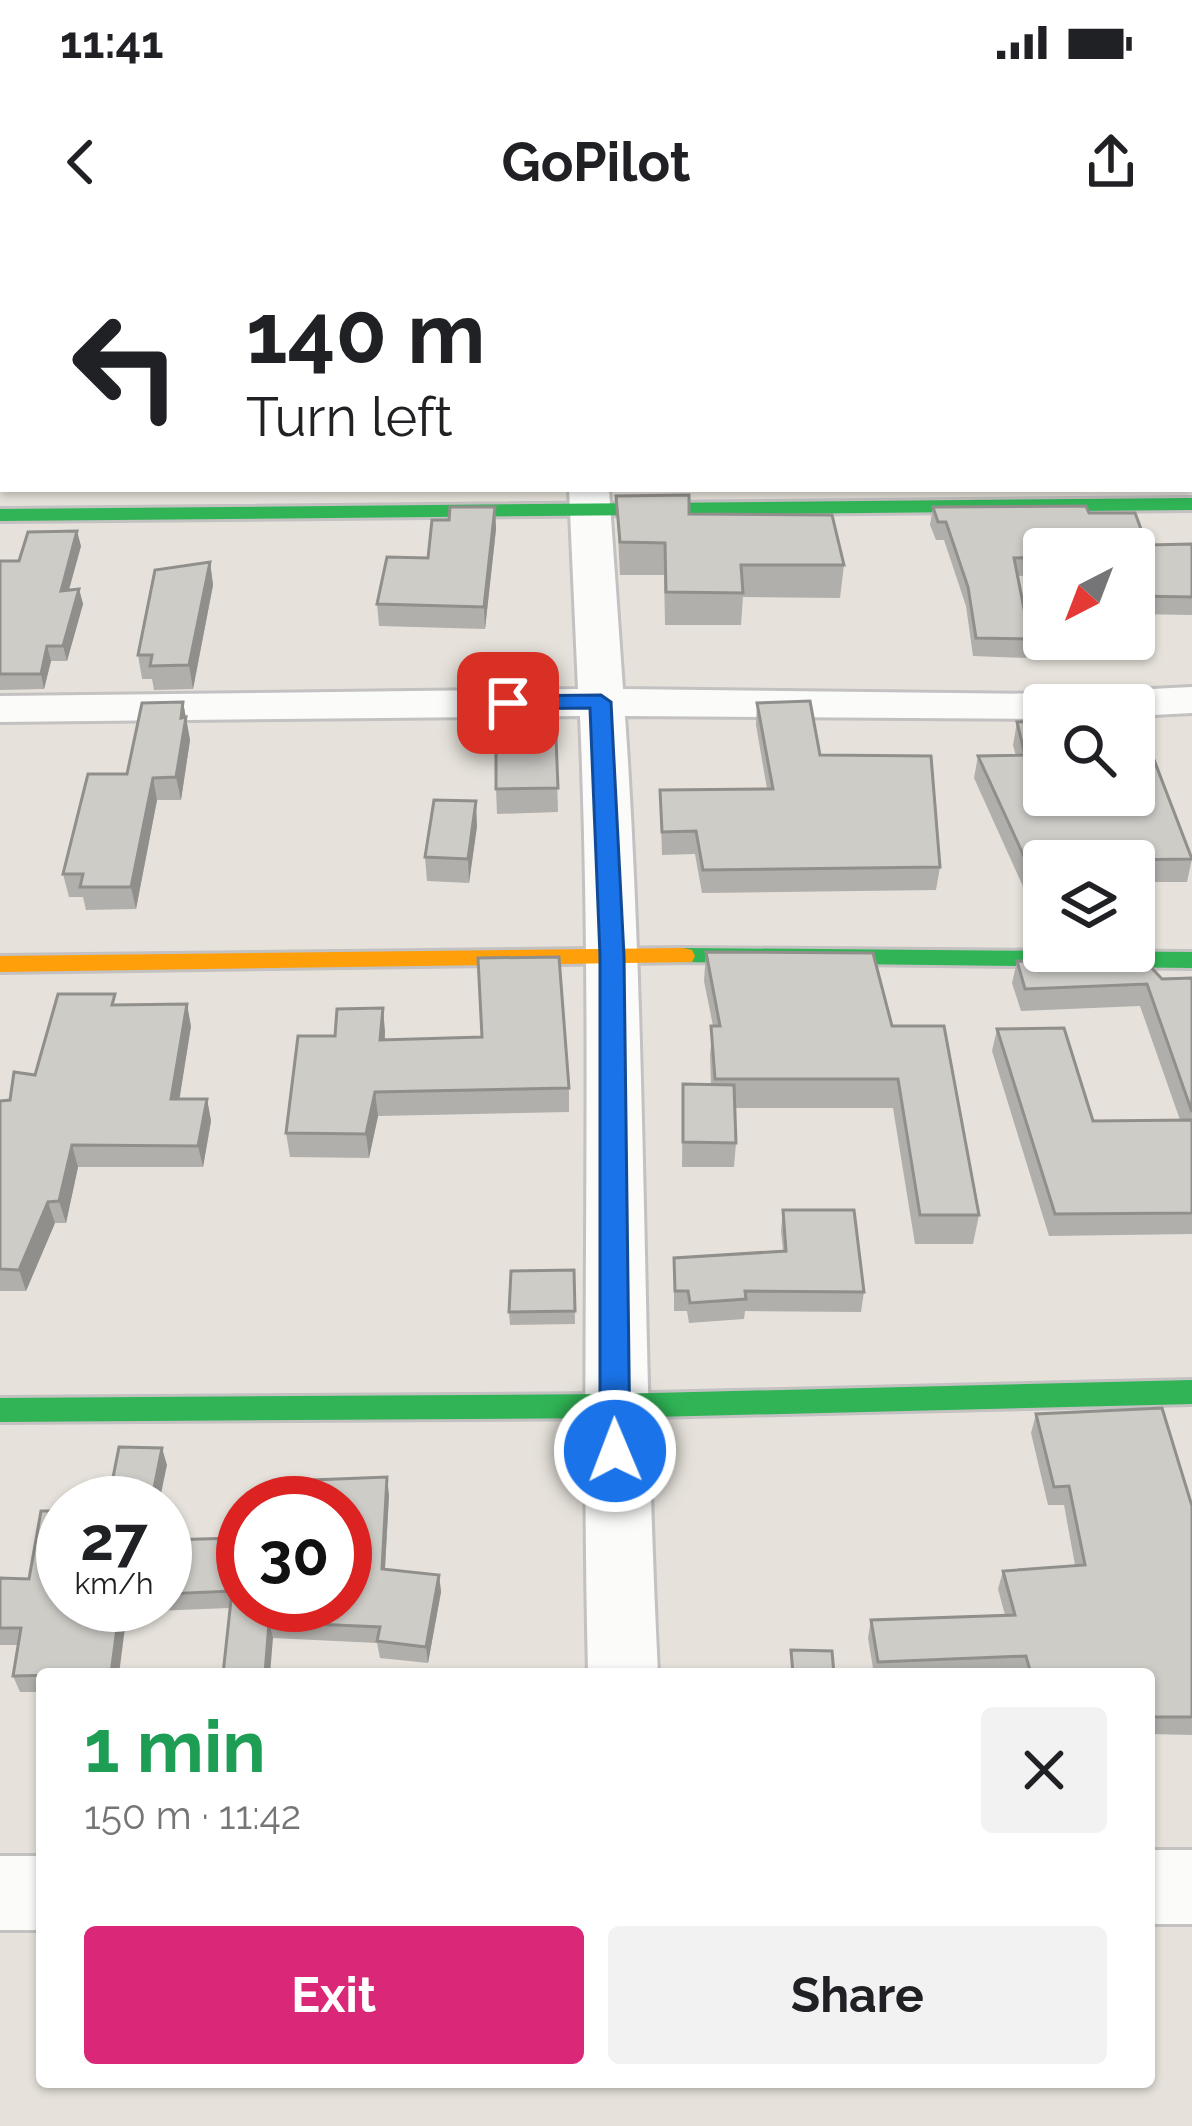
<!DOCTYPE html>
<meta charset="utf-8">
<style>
body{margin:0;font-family:Raleway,sans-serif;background:#f2f2f2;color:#202124;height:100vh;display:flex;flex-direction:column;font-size:45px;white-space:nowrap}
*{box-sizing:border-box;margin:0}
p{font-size:39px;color:#757577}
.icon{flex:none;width:66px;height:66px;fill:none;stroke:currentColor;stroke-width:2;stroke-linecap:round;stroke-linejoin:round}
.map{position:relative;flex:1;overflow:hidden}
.drawer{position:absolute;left:36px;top:1428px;width:1119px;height:420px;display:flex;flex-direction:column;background:#fff;border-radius:12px;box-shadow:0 3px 9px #0004}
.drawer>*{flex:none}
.guide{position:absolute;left:0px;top:0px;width:1194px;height:252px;box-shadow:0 3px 9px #0004;background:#fff;color:#202124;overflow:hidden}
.needle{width:78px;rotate:222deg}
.controls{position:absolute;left:1023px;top:288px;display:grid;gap:24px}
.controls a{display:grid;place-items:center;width:132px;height:132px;border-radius:12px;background:#fff;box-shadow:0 3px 9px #0004;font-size:60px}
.speed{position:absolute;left:36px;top:1236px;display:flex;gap:24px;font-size:60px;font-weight:700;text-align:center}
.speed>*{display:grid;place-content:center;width:156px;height:156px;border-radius:50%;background:#fff;box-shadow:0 3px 9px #0004;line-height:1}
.speed small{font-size:30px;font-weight:400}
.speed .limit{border:18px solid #d22;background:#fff;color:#111}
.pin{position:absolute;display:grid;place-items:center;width:102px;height:102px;color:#fff;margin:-51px;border-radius:24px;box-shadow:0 6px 18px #0006}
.me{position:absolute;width:132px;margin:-66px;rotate:359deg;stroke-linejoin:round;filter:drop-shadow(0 0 9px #0008)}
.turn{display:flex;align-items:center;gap:42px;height:252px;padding:0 48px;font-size:54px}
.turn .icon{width:156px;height:156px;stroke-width:2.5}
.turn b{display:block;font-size:84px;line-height:102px}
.round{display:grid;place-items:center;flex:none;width:126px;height:126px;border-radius:12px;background:#f2f2f2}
.summary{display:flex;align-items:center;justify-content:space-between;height:204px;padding:0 48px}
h1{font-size:72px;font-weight:700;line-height:90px;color:#1e9e55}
.button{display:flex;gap:24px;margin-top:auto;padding:24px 48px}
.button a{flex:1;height:138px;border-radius:12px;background:#db2777;color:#fff;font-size:48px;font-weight:700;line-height:138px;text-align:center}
.button a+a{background:#f2f2f2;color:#202124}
.status{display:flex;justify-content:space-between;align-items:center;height:84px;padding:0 60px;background:#fff;direction:ltr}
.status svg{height:33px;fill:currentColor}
header{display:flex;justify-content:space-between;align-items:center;height:156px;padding:0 48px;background:#fff;font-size:54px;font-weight:700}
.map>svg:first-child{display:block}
</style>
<div class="status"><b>11:41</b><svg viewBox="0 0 49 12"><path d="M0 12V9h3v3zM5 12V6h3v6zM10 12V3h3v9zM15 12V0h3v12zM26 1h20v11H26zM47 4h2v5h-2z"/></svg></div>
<header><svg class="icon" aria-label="back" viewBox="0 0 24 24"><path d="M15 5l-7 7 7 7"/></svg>GoPilot<svg class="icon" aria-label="share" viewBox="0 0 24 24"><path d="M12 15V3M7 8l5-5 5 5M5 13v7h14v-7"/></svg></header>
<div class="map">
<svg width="1192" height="1886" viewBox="0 0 1192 1886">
<rect width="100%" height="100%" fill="#e6e2db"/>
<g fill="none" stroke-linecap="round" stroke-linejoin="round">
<g stroke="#c3c1c1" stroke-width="6">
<g id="street">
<rect x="572" y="0" width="32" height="3"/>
<path d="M 569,249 L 609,249 L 623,449 L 1049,454 L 1192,447 L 1192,473 L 1134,476 L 1134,465 L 1044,465 L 1044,479 L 625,476 C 647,794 642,1115 658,1434 L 588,1434 C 580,1115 594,795 580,476 L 0,482 L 0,456 L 578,449 Z"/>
<rect x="1149" y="1610" width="43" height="74"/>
<rect x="0" y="1616" width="42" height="74"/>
</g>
</g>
<g stroke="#c3c1c1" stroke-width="6">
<g id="fast">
<path d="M 1192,258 L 1192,270 L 0,281 L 0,269 Z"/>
<path d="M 683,708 L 1192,712 L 1192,728 L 674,722 L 671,716 L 674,710 Z"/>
<path d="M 1192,1140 L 1192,1164 L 613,1178 L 0,1182 L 0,1158 L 613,1154 Z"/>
</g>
</g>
<g stroke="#c3c1c1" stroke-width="6">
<path id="slow" d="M 683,708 L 692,710 L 695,716 L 692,722 L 0,732 L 0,716 Z"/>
</g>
<use href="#street" fill="#fbfbfa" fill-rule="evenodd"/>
<use href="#fast" fill="#30b455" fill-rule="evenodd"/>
<use href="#slow" fill="#ff9f0a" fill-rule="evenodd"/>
</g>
<g fill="#b1afab">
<path d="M 3,16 L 3,249 L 12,249 L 12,251 L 0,251 L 0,108 Z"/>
<rect x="455" y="249" width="42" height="3"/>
<path d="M 609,249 L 688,249 L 614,251 Z"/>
<path d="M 616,256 L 689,274 L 844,325 L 840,358 L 743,357 L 741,385 L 665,385 L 664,335 L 620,335 Z"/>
<path d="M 495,267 L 496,289 L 485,389 L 379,386 L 377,364 L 428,318 L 449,280 Z"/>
<path d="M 933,267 L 1089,273 L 1147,305 L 1192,304 L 1192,375 L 1134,374 L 1134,309 L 1044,309 L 1044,335 L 1018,336 L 1030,399 L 1026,418 L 973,416 L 966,366 L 944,300 L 936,300 L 930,285 Z"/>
<path d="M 81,306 L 69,350 L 79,349 L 83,364 L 67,421 L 51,421 L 44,449 L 0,450 L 0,321 L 19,321 Z"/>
<path d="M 210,322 L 213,345 L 193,449 L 154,450 L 152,439 L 142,439 L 138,415 Z"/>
<path d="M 183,462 L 190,500 L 181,560 L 157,560 L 136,669 L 86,670 L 83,657 L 69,657 L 63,634 L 127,534 Z"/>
<path d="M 757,463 L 820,515 L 940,627 L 936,650 L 702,653 L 695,614 L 662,615 L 660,550 L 767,549 L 756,485 Z"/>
<path d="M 1017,482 L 1192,619 L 1187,642 L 1134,642 L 1134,621 L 1044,621 L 1044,693 L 974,538 L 978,516 L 1016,516 L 1013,505 Z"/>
<path d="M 556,498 L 558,572 L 497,574 L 496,549 Z"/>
<path d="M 477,586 L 469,643 L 427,641 L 425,617 Z"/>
<path d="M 706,712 L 892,786 L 979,975 L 973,1004 L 915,1004 L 893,868 L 735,868 L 736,903 L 734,927 L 682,927 L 683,844 L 711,844 L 710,815 L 713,786 L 704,741 Z"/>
<path d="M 1017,721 L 1162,739 L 1192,738 L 1192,994 L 1049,996 L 992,811 L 997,789 L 1093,881 L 1180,880 L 1140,766 L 1021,771 L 1012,743 Z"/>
<path d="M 117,765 L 191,786 L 179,859 L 207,859 L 211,881 L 203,927 L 78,927 L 66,983 L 55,983 L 26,1051 L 0,1051 L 0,861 L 10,860 L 35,835 Z"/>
<path d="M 383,768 L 385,799 L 569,848 L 569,872 L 378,876 L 369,918 L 290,917 L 286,893 L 335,796 Z"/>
<path d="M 783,970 L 864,1052 L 861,1072 L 745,1071 L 744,1079 L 689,1083 L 687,1071 L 674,1071 L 674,1018 L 783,1011 L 781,991 Z"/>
<path d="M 574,1030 L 575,1084 L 510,1085 L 509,1072 Z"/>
<path d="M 1036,1174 L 1192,1266 L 1192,1495 L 1149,1494 L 1149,1434 L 874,1434 L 868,1398 L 871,1380 L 1005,1375 L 998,1349 L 1003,1331 L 1075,1325 L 1064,1265 L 1048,1265 L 1031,1193 Z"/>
<path d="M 389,1255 L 385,1329 L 439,1335 L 441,1352 L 428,1423 L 380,1418 L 377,1403 L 273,1398 L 230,1368 L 127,1372 L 42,1434 L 42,1452 L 20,1452 L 13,1436 L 18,1405 L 0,1405 L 0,1338 L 63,1365 L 165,1365 L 165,1300 L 238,1298 L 243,1365 Z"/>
</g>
<g fill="#908f8b">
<path d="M 495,267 L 496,289 L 485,389 L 484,367 Z"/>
<path d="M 77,291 L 81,306 L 64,367 L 61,351 Z"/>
<path d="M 210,322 L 213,345 L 193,449 L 189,425 Z"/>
<path d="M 79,349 L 83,364 L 67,421 L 63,406 Z"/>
<path d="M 47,406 L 51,421 L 44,449 L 41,434 Z"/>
<path d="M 183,462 L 190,500 L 181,560 L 176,537 Z"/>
<path d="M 153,538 L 157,560 L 136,669 L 131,647 Z"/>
<path d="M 476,561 L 477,586 L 469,643 L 468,619 Z"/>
<path d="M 187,764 L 191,786 L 176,881 L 171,859 Z"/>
<path d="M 383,768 L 385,792 L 383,824 L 380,800 Z"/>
<path d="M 375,852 L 378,876 L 369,918 L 366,894 Z"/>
<path d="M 207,859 L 211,881 L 203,927 L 198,906 Z"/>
<path d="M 72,905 L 78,927 L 66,983 L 59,961 Z"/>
<path d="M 48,962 L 55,983 L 26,1051 L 19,1030 Z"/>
<path d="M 162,1208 L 167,1225 L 159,1263 L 151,1263 Z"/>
<path d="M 387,1237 L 389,1255 L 384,1345 L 382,1329 Z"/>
<path d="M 439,1335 L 441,1352 L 428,1423 L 426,1407 Z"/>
<path d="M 120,1365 L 125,1365 L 127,1372 L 119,1434 L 111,1434 Z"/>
<path d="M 269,1382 L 273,1398 L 270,1434 L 265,1434 Z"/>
</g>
<g fill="#ceccc7" stroke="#908f8b" stroke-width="3">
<path d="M 201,0 L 285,0 L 284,3 L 201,3 Z"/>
<path d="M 0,16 L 3,16 L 3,225 L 0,225 L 0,108 L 2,108 L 0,97 Z"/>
<path d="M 1191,104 L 1192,107 L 1192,202 L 1191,202 Z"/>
<path d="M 689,255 L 689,274 L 832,275 L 844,325 L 741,325 L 743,353 L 666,352 L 665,303 L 620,302 L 616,256 Z"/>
<path d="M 1086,266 L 1089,273 L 1135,273 L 1147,305 L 1192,304 L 1192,357 L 1134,356 L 1134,309 L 1044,309 L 1044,317 L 1014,318 L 1030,399 L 976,398 L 968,347 L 946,282 L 938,282 L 933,267 Z"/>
<path d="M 450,267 L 495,267 L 484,367 L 377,364 L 387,317 L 428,318 L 432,280 L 449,280 Z"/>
<path d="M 77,291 L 61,351 L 79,349 L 63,406 L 47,406 L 41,434 L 0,434 L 0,321 L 19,321 L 28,292 Z"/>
<path d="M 210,322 L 189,425 L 150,426 L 152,415 L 138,415 L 155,330 Z"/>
<path d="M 810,461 L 820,515 L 931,516 L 940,627 L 703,630 L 696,591 L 662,592 L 660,550 L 773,549 L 757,463 Z"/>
<path d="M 183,462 L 181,478 L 186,477 L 176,537 L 153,538 L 131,647 L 80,647 L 83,634 L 63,634 L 88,534 L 127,534 L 142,463 Z"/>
<path d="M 1134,478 L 1138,478 L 1192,619 L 1044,621 L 1044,660 L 978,516 L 1025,515 L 1017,482 L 1044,481 L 1044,555 L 1134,555 Z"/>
<path d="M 556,498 L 558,548 L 496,549 L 496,499 Z"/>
<path d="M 434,560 L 476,561 L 468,619 L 425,617 Z"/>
<path d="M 706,712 L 873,713 L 892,786 L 944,786 L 979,975 L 920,975 L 898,839 L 715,839 L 711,786 L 720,786 Z"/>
<path d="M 559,717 L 569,848 L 375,852 L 366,894 L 286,893 L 298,796 L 335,796 L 337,769 L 383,768 L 380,800 L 482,797 L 478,718 Z"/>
<path d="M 1017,721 L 1146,722 L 1162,739 L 1192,738 L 1192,872 L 1147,744 L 1025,749 Z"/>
<path d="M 58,754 L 115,754 L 112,765 L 187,764 L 171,859 L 207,859 L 198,906 L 72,905 L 59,961 L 48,962 L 19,1030 L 0,1029 L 0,861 L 10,860 L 14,832 L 35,835 Z"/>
<path d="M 1064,788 L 1093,881 L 1192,880 L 1192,973 L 1055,974 L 997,789 Z"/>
<path d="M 683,844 L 734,845 L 736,903 L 683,902 Z"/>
<path d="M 783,970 L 854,970 L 864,1052 L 745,1051 L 746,1059 L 690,1063 L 688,1051 L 675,1051 L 674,1018 L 786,1011 Z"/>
<path d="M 574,1030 L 575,1071 L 509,1072 L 511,1031 Z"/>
<path d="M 1162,1168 L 1192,1266 L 1192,1477 L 1149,1477 L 1149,1434 L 1031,1434 L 1026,1416 L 878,1422 L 871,1380 L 1015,1375 L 1003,1331 L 1085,1325 L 1069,1246 L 1054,1247 L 1036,1174 Z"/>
<path d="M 119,1207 L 162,1208 L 151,1263 L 108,1263 Z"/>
<path d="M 387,1237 L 382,1329 L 439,1335 L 426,1407 L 377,1401 L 380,1387 L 269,1382 L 265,1434 L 223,1434 L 232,1351 L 165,1354 L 165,1300 L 238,1298 L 243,1267 L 243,1365 L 345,1365 L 345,1263 L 311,1263 L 312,1240 Z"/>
<path d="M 41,1271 L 63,1271 L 63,1365 L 120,1365 L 111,1434 L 13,1436 L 21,1388 L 0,1388 L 0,1338 L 29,1339 Z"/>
<path d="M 791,1410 L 832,1411 L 834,1434 L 793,1434 Z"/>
</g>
<path fill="#1a73e8" stroke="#114b97" stroke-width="3" d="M 601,455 L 611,462 L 624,716 L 630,1211 L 615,1224 L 600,1211 L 600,716 L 590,468 L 508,469 L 497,463 L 508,456 Z"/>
</svg>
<div class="controls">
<a><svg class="needle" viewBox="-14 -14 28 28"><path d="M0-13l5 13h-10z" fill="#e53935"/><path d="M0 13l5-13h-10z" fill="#757577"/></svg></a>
<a><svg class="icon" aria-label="search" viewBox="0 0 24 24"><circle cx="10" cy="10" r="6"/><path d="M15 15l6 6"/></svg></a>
<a><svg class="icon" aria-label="layers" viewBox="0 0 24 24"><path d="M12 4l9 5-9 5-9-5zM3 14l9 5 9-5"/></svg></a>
</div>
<div class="speed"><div>27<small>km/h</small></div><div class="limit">30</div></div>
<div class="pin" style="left:508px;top:463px;background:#d93025"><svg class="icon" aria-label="arrive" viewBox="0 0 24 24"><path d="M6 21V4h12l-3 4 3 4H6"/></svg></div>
<svg class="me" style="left:615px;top:1211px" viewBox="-20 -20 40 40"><circle r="17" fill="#1a73e8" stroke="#fff" stroke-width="3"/><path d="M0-11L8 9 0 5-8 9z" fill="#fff"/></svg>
<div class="guide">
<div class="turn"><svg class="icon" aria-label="left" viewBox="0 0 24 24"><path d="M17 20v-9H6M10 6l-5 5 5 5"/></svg><div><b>140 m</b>Turn left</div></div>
</div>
<section class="drawer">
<div class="summary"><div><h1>1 min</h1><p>150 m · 11:42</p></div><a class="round"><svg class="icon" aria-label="close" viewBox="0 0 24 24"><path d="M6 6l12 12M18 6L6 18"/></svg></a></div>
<div class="button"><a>Exit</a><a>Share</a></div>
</section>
</div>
